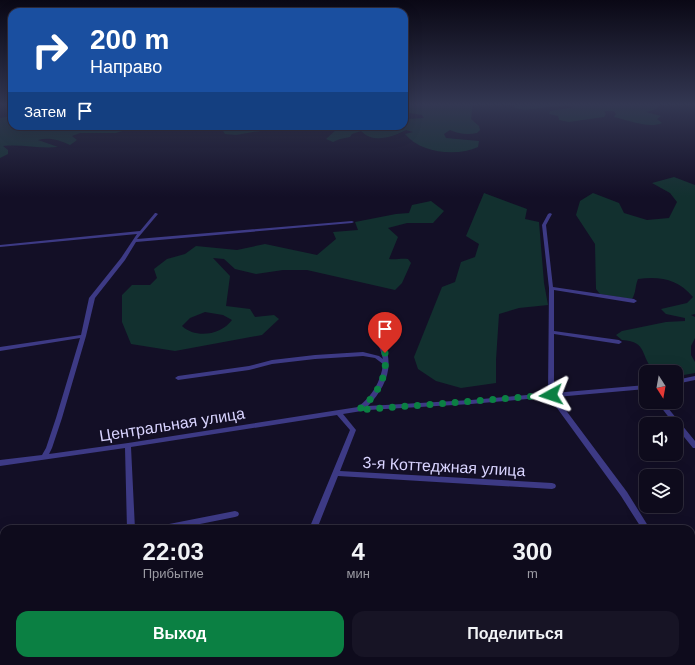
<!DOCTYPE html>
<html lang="ru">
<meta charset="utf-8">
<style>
body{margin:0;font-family:Arial,sans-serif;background:#171425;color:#f1f3f6;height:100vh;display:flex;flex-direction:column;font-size:15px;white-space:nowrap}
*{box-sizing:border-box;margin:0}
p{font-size:13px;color:#9b9ba3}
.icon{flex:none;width:22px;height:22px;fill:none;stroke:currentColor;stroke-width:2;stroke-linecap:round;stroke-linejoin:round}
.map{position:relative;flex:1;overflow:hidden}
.side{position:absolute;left:0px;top:525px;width:695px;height:140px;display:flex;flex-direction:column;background:#0e0b1c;border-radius:12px 12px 0 0;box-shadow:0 4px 16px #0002,0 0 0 1px #2e2b3b}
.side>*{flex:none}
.guide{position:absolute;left:8px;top:8px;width:400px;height:122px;border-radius:12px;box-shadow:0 4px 16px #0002,0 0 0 1px #2e2b3b;background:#1a4fa0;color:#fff;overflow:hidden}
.needle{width:26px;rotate:169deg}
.controls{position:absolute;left:639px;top:365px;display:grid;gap:8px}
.controls a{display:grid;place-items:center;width:44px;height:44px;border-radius:8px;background:#0e0b1c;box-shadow:0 4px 16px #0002,0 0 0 1px #2e2b3b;font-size:20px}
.pin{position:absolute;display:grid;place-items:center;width:34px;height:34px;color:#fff;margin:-41px -17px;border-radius:50% 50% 50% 0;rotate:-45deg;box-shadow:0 0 4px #0007}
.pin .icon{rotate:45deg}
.me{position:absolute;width:44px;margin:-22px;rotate:265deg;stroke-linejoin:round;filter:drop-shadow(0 0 3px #0008)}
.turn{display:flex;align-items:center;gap:14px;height:84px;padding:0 16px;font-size:18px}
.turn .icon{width:52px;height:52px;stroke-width:2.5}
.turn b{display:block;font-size:28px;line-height:34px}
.then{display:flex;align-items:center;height:38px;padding:0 16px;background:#0003;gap:8px;font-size:15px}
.eta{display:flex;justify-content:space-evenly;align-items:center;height:68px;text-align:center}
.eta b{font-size:24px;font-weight:700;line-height:28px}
.cta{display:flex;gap:8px;margin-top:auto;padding:8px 16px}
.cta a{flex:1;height:46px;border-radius:12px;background:#0b8043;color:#fff;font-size:16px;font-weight:700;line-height:46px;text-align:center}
.cta a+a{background:#171425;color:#f1f3f6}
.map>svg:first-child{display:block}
</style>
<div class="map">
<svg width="695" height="665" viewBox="0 0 695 665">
<rect width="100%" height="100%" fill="#130f26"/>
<g fill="#12302f" fill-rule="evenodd">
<path d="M 404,104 L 473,104 L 471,119 L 479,126 L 480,130 L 477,133 C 467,135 459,134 450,130 L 444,134 L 446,138 L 479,141 L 478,147 C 457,157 420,153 405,134 L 413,132 L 406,130 C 392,137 374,144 361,131 L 352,134 L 350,137 L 340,139 L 333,142 L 326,139 L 338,128 L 343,126 L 404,126 L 404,119 L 424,118 L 422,115 L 404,112 Z"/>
<path d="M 517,104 L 658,104 L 657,109 L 646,112 L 661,116 L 657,119 L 662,123 C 648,129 628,120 614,117 L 616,114 L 614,111 L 604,111 L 606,114 L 604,117 L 569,122 L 559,120 L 558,116 L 549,114 L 550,111 L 574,107 L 567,105 L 524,110 L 514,108 Z"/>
<path d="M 12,116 L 12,126 L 138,126 L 116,133 L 80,133 L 72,136 L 77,140 L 70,145 C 60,140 48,137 38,140 L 58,147 C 40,149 22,144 3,146 L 8,150 L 8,154 L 0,158 L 0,118 Z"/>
<path d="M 254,126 L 289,126 L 236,135 L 225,134 L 223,131 Z"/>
<path d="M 674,177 L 695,185 L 695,314 L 691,315 L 695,317 L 695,338 L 691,346 L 691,355 L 695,362 L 695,373 L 678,376 L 676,376 L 676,372 L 655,372 C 639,356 649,342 622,340 L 616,335 L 622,331 L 666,322 L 685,321 L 685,318 L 666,314 L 661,309 L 687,303 L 693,297 C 678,279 660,276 638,279 C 635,286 636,293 632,299 L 600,294 L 596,289 L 595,244 L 576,215 L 580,201 L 593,193 L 619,203 L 624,213 L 647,220 L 669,218 L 677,202 L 670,193 L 652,183 Z"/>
<path d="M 484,193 L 527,209 L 525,219 L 539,222 L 544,283 L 548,305 L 519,308 L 499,314 L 496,360 L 496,383 L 461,388 L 436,381 L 418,369 L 414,357 L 442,287 L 455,282 L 461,262 L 475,257 L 479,244 L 466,236 Z"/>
<path d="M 431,201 L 444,211 L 433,223 L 407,223 L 388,228 L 398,237 L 389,259 C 396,260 401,258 408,259 L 411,263 L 402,283 L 395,290 L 307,270 L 283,270 L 256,274 L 235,269 L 224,259 L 213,258 L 230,276 L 226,306 L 250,309 L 255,317 L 274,315 L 279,319 L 262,335 L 175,351 L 131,344 L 122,322 L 122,295 L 132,285 L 150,285 L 157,278 L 154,269 L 167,259 L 185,254 L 196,246 L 237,250 L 265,244 L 317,255 L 336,239 L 333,232 L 358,230 L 355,222 L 396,214 L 409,213 L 412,205 ZM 205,312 L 223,315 L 232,320 C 221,335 196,339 182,326 L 190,318 Z"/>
<path d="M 58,661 L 165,661 L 165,665 L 59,665 Z"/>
</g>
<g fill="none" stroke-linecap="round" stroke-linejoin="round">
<g fill="#3d3a85" fill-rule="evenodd">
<path d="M 155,213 L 156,213 L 158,214 L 137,239 L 352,221 L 354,222 L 352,223 L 136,242 L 125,260 L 95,298 L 86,336 L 62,418 L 52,448 L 49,454 L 128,443 L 358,407 C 372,396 381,382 383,364 L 375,358 L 363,356 L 315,359 L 272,364 L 249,370 L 178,380 L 175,378 L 178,376 L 249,366 L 272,360 L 315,355 L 363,352 L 379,356 L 383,359 L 380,349 L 372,333 L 375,331 C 379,334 381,339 384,344 C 395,367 385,388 368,406 L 471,400 L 548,393 L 549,288 L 542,225 L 548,214 L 550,213 L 552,214 L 546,225 L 553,287 L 634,299 L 637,301 L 634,303 L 554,290 L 554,331 L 619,340 L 622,342 L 619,344 L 554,334 L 554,393 L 646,385 L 646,389 L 556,397 L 627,492 L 650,529 L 642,529 L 621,496 L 549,397 L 471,404 L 368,410 L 343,414 L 356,430 L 340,471 L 552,483 L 555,484 L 556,486 L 555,488 L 552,489 L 338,476 L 317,529 L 309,529 L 350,430 L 337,415 L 131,447 L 135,529 L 127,529 L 125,448 L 0,466 L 0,460 L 42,455 L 46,448 L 56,418 L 80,338 L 0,351 L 0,347 L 81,335 L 89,298 L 121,258 L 137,234 L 0,247 L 0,245 L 140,231 Z"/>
<path d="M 695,376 L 695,380 L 676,384 L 676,380 Z"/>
<path d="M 657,402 L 663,402 L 695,441 L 695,448 L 693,448 L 676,427 L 676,424 L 674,424 Z"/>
<path d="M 235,511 L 238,512 L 239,514 L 238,516 L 235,517 L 175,529 L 155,529 L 156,527 L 159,526 Z"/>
<path d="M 4,557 L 4,563 L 0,564 L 0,558 Z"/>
<path d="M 691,596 L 694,597 L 695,599 L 695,611 L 692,610 L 691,608 Z"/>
<rect x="691" y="650" width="4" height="8"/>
<path d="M 276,661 L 286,661 L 285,665 L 275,665 Z"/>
</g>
</g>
<linearGradient id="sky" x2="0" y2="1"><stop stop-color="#0a0815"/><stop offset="0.53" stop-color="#333752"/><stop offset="1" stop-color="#333752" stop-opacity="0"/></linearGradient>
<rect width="695" height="197" fill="url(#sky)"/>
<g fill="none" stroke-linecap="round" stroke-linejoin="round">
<path stroke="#0b8043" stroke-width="7" stroke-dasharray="0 12.6" d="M 385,353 C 388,376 377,397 358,410 L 551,395"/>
</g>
<g text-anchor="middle" stroke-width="3" stroke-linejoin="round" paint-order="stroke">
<g font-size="16" fill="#d9d4ff" stroke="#130f26">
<text transform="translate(172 424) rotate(-9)" y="6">Центральная улица</text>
<text transform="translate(444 466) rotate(3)" y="6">3-я Коттеджная улица</text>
</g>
</g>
</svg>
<div class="controls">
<a><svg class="needle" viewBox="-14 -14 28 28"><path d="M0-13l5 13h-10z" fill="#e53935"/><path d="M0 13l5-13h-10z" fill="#9b9ba3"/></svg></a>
<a><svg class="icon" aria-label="sound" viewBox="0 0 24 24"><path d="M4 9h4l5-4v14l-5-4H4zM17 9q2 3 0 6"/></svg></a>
<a><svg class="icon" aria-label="layers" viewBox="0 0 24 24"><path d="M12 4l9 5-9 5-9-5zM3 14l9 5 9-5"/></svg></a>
</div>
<div class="pin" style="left:385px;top:353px;background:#d93025"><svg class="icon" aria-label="arrive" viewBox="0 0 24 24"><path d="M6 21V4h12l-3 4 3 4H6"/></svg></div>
<svg class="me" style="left:551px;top:395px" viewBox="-20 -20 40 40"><path d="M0-17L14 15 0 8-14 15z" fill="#0b8043" stroke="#fff" stroke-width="4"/></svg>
<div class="guide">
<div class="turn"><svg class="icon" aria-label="right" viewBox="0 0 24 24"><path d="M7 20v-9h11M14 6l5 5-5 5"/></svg><div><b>200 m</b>Направо</div></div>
<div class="then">Затем<svg class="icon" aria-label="arrive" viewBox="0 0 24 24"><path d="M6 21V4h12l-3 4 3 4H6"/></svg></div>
</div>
<section class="side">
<div class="eta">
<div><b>22:03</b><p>Прибытие</p></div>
<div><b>4</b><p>мин</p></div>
<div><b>300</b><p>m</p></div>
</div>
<div class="cta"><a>Выход</a><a>Поделиться</a></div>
</section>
</div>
